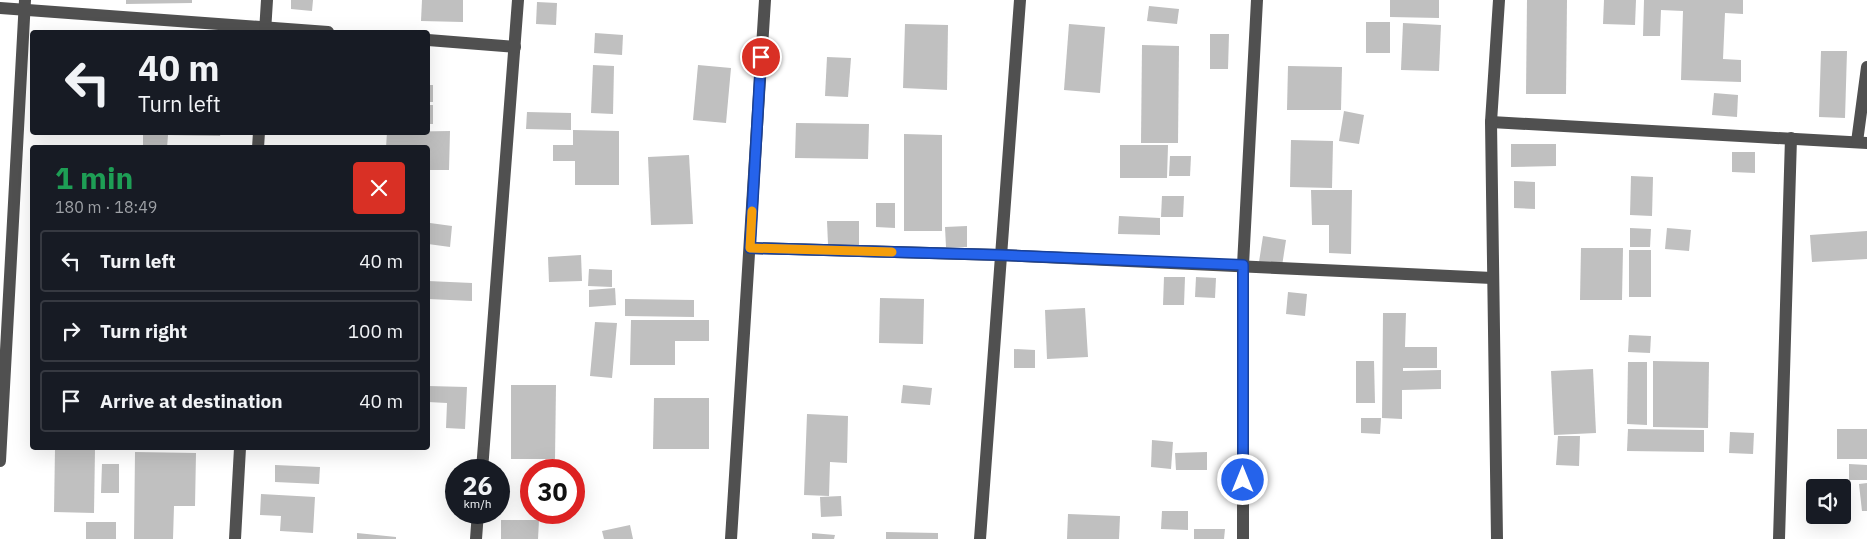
<!DOCTYPE html>
<meta charset="utf-8">
<style>
body{margin:0;font-family:"IBM Plex Sans",sans-serif;background:#242831;color:#f1f3f6;height:100vh;display:flex;flex-direction:column;font-size:19px;white-space:nowrap}
*{box-sizing:border-box;margin:0}
p{font-size:16px;color:#9ea1a6}
.icon{flex:none;width:28px;height:28px;fill:none;stroke:currentColor;stroke-width:2;stroke-linecap:round;stroke-linejoin:round}
.map{position:relative;flex:1;overflow:hidden}
.sheet{position:absolute;left:30px;top:145px;width:400px;height:305px;display:flex;flex-direction:column;background:#171b24;border-radius:5px;box-shadow:0 5px 20px #0002}
.sheet>*{flex:none}
.top-card{position:absolute;left:30px;top:30px;width:400px;height:105px;border-radius:5px;box-shadow:0 5px 20px #0002;background:#171b24;color:#f1f3f6;overflow:hidden}
.tools{position:absolute;left:1806px;top:479px;display:grid;gap:10px}
.tools a{display:grid;place-items:center;width:45px;height:45px;border-radius:5px;background:#171b24;box-shadow:0 5px 20px #0002;font-size:25px}
.speed{position:absolute;left:445px;top:459px;display:flex;gap:10px;font-size:25px;font-weight:700;text-align:center}
.speed>*{display:grid;place-content:center;width:65px;height:65px;border-radius:50%;background:#171b24;box-shadow:0 5px 20px #0002;line-height:1}
.speed small{font-size:12px;font-weight:400}
.speed .limit{border:8px solid #d22;background:#fff;color:#111}
.pin{position:absolute;display:grid;place-items:center;width:42px;height:42px;color:#fff;margin:-21px;border:2px solid #fff;border-radius:50%;box-shadow:0 1px 5px #0007}
.me{position:absolute;width:55px;margin:-28px;rotate:0deg;stroke-linejoin:round;filter:drop-shadow(0 0 4px #0008)}
.turn{display:flex;align-items:center;gap:18px;height:105px;padding:0 25px;font-size:22px}
.turn .icon{width:65px;height:65px;stroke-width:2.5}
.turn b{display:block;font-size:35px;line-height:42px}
.round{display:grid;place-items:center;flex:none;width:52px;height:52px;border-radius:5px;background:#242831}
.headline{display:flex;align-items:center;justify-content:space-between;height:85px;padding:0 25px}
h1{font-size:30px;font-weight:700;line-height:38px;color:#1e9e55}
ul{padding:0;list-style:none}
li{display:flex;align-items:center;gap:15px;height:62px;margin:0 10px 8px;padding:0 15px;border:2px solid #363941;border-radius:5px}
li div{flex:1}
li b{display:block;font-size:19px}
li em{font-style:normal}
.map>svg:first-child{display:block}
</style>
<div class="map">
<svg width="1867" height="539" viewBox="0 0 1867 539">
<rect width="100%" height="100%" fill="#fff"/>
<g fill="#c0c0c0">
<path d="M 126,0 L 192,0 L 192,3 L 126,4 Z"/>
<path d="M 291,0 L 313,0 L 312,11 L 291,9 Z"/>
<path d="M 422,0 L 463,0 L 463,22 L 421,21 Z"/>
<path d="M 1390,0 L 1439,0 L 1439,18 L 1390,17 Z"/>
<path d="M 1527,0 L 1567,0 L 1566,94 L 1526,94 Z"/>
<path d="M 1604,0 L 1636,0 L 1635,25 L 1603,24 Z"/>
<path d="M 1644,0 L 1743,0 L 1743,14 L 1725,13 L 1723,59 L 1741,60 L 1741,82 L 1681,80 L 1683,11 L 1661,10 L 1660,36 L 1643,36 Z"/>
<path d="M 537,2 L 557,3 L 556,25 L 536,24 Z"/>
<path d="M 1149,6 L 1179,9 L 1177,24 L 1147,21 Z"/>
<rect x="1366" y="22" width="24" height="31"/>
<path d="M 1403,23 L 1441,25 L 1439,71 L 1401,70 Z"/>
<path d="M 905,24 L 948,25 L 947,90 L 903,88 Z"/>
<path d="M 1069,24 L 1105,27 L 1100,93 L 1064,90 Z"/>
<path d="M 595,33 L 623,35 L 622,55 L 594,53 Z"/>
<path d="M 1210,34 L 1229,34 L 1228,69 L 1210,69 Z"/>
<path d="M 1142,45 L 1179,46 L 1178,143 L 1141,143 Z"/>
<path d="M 1821,51 L 1847,51 L 1845,118 L 1819,117 Z"/>
<path d="M 827,57 L 851,58 L 848,97 L 825,96 Z"/>
<path d="M 593,65 L 614,66 L 613,114 L 591,113 Z"/>
<path d="M 698,65 L 731,68 L 726,123 L 693,120 Z"/>
<path d="M 1288,66 L 1342,67 L 1341,110 L 1287,110 Z"/>
<rect x="428" y="85" width="5" height="17"/>
<path d="M 1714,93 L 1738,95 L 1737,117 L 1712,115 Z"/>
<rect x="428" y="105" width="5" height="19"/>
<path d="M 1344,111 L 1364,115 L 1359,144 L 1339,141 Z"/>
<path d="M 527,112 L 571,113 L 571,130 L 526,129 Z"/>
<path d="M 796,123 L 869,124 L 868,159 L 795,158 Z"/>
<path d="M 573,130 L 619,131 L 619,185 L 575,185 L 575,161 L 553,161 L 553,145 L 573,145 Z"/>
<path d="M 450,131 L 449,170 L 428,170 L 428,148 L 386,148 L 387,132 Z"/>
<path d="M 143,132 L 221,132 L 220,136 L 168,135 L 167,148 L 143,148 Z"/>
<path d="M 904,134 L 942,135 L 942,231 L 904,231 Z"/>
<path d="M 1291,140 L 1333,141 L 1332,188 L 1290,187 Z"/>
<path d="M 1511,144 L 1556,144 L 1556,166 L 1511,167 Z"/>
<path d="M 1120,145 L 1168,145 L 1167,178 L 1120,178 Z"/>
<path d="M 1732,152 L 1755,152 L 1755,173 L 1732,172 Z"/>
<path d="M 689,155 L 693,224 L 651,225 L 648,157 Z"/>
<path d="M 1170,156 L 1191,156 L 1190,176 L 1169,176 Z"/>
<path d="M 1631,176 L 1653,177 L 1652,216 L 1630,215 Z"/>
<path d="M 1514,181 L 1535,182 L 1535,209 L 1514,208 Z"/>
<path d="M 1311,190 L 1352,190 L 1351,254 L 1329,253 L 1329,225 L 1312,225 Z"/>
<path d="M 1162,196 L 1184,196 L 1183,217 L 1161,217 Z"/>
<path d="M 876,203 L 895,203 L 895,228 L 876,227 Z"/>
<path d="M 1119,216 L 1160,218 L 1160,235 L 1118,234 Z"/>
<path d="M 827,221 L 859,221 L 859,245 L 828,244 Z"/>
<path d="M 430,223 L 452,226 L 450,247 L 428,244 Z"/>
<path d="M 967,226 L 967,247 L 946,247 L 945,227 Z"/>
<path d="M 1630,228 L 1651,229 L 1650,247 L 1630,247 Z"/>
<path d="M 1667,228 L 1691,230 L 1689,251 L 1665,249 Z"/>
<path d="M 1867,231 L 1867,259 L 1812,262 L 1810,235 Z"/>
<path d="M 1263,236 L 1286,240 L 1282,266 L 1259,262 Z"/>
<path d="M 1581,248 L 1623,248 L 1622,300 L 1580,300 Z"/>
<rect x="1629" y="250" width="22" height="47"/>
<path d="M 581,255 L 582,281 L 549,282 L 548,257 Z"/>
<path d="M 589,269 L 612,270 L 612,287 L 588,286 Z"/>
<path d="M 1164,277 L 1185,277 L 1184,305 L 1163,305 Z"/>
<path d="M 1196,277 L 1216,278 L 1215,298 L 1195,297 Z"/>
<path d="M 428,281 L 472,283 L 472,301 L 428,299 Z"/>
<path d="M 615,288 L 616,305 L 589,307 L 589,290 Z"/>
<path d="M 1288,292 L 1307,294 L 1305,316 L 1286,314 Z"/>
<path d="M 880,298 L 924,299 L 923,344 L 879,343 Z"/>
<path d="M 625,299 L 694,300 L 694,317 L 625,316 Z"/>
<path d="M 1085,308 L 1088,357 L 1047,359 L 1045,310 Z"/>
<path d="M 1383,313 L 1406,313 L 1405,347 L 1437,347 L 1437,368 L 1403,368 L 1403,371 L 1441,370 L 1441,389 L 1402,390 L 1402,419 L 1382,418 Z"/>
<path d="M 631,320 L 709,320 L 709,341 L 675,341 L 675,365 L 630,365 Z"/>
<path d="M 595,322 L 617,323 L 612,378 L 590,376 Z"/>
<path d="M 1629,335 L 1651,336 L 1650,353 L 1628,352 Z"/>
<path d="M 1014,349 L 1035,350 L 1035,368 L 1014,368 Z"/>
<path d="M 1356,361 L 1374,361 L 1375,403 L 1356,403 Z"/>
<path d="M 1653,361 L 1709,362 L 1708,428 L 1653,427 Z"/>
<path d="M 1628,362 L 1647,362 L 1647,425 L 1627,424 Z"/>
<path d="M 1593,369 L 1596,433 L 1554,435 L 1551,371 Z"/>
<path d="M 511,385 L 556,385 L 555,459 L 511,459 Z"/>
<path d="M 903,385 L 932,388 L 930,405 L 901,403 Z"/>
<path d="M 428,386 L 467,387 L 465,429 L 446,428 L 447,403 L 428,402 Z"/>
<path d="M 654,398 L 709,398 L 709,449 L 653,449 Z"/>
<path d="M 807,414 L 848,416 L 847,463 L 830,462 L 829,496 L 804,495 Z"/>
<path d="M 1361,418 L 1381,418 L 1380,434 L 1361,433 Z"/>
<path d="M 1628,429 L 1704,430 L 1704,452 L 1627,451 Z"/>
<rect x="1837" y="429" width="30" height="30"/>
<path d="M 1730,432 L 1754,433 L 1753,454 L 1729,453 Z"/>
<path d="M 1558,436 L 1580,436 L 1579,466 L 1556,465 Z"/>
<path d="M 1152,440 L 1173,442 L 1171,469 L 1151,467 Z"/>
<path d="M 55,448 L 95,448 L 94,513 L 54,512 Z"/>
<path d="M 135,452 L 196,453 L 195,506 L 174,506 L 173,539 L 134,539 Z"/>
<path d="M 1207,452 L 1207,470 L 1176,470 L 1175,453 Z"/>
<path d="M 102,464 L 119,464 L 119,493 L 101,493 Z"/>
<path d="M 1849,464 L 1867,465 L 1867,480 L 1849,480 Z"/>
<path d="M 275,465 L 320,467 L 319,484 L 275,482 Z"/>
<path d="M 1867,483 L 1867,511 L 1862,511 L 1859,484 Z"/>
<path d="M 261,494 L 315,497 L 313,533 L 280,531 L 281,516 L 260,515 Z"/>
<path d="M 841,496 L 842,516 L 821,517 L 820,497 Z"/>
<path d="M 1162,511 L 1188,511 L 1188,530 L 1161,529 Z"/>
<path d="M 1068,514 L 1120,516 L 1119,539 L 1067,539 Z"/>
<path d="M 501,520 L 539,520 L 538,539 L 501,539 Z"/>
<rect x="86" y="522" width="30" height="17"/>
<path d="M 630,525 L 633,539 L 604,539 L 602,531 Z"/>
<path d="M 1194,529 L 1225,529 L 1224,539 L 1194,539 Z"/>
<path d="M 886,532 L 938,533 L 938,539 L 886,539 Z"/>
<path d="M 357,533 L 396,537 L 396,539 L 357,539 Z"/>
<path d="M 812,533 L 835,535 L 834,539 L 812,539 Z"/>
</g>
<g fill="none" stroke-linecap="round" stroke-linejoin="round">
<g stroke="#505050" stroke-width="12">
<path d="M 0,8 L 328,32"/>
<path d="M 265,32 L 267,0"/>
<path d="M 428,40 L 515,47"/>
<path d="M 1491,122 L 1867,143"/>
<path d="M 1857,142 L 1867,67"/>
<path d="M 258,148 L 259,132"/>
<path d="M 750,248 L 1000,255 L 1492,278"/>
<path d="M 0,461 L 25,0"/>
<path d="M 482,470 L 518,0"/>
<path d="M 235,539 L 240,448"/>
<path d="M 476,539 L 478,512"/>
<path d="M 731,539 L 765,0"/>
<path d="M 980,539 L 1020,0"/>
<path d="M 1243,539 L 1243,265 L 1257,0"/>
<path d="M 1497,539 L 1491,122 L 1499,0"/>
<path d="M 1779,539 L 1791,138"/>
</g>
</g>
<g fill="none" stroke-linecap="round" stroke-linejoin="round">
<g stroke="#184099" stroke-width="12">
<path id="route" d="M 761,57 L 750,248 L 1000,255 L 1243,265 L 1243,480"/>
</g>
<use href="#route" stroke="#2563eb" stroke-width="9"/>
<path stroke="#f59e0b" stroke-width="9" d="M 752,211 L 750,248 L 892,252"/>
</g>
</svg>
<div class="tools">
<a><svg class="icon" aria-label="sound" viewBox="0 0 24 24"><path d="M4 9h4l5-4v14l-5-4H4zM17 9q2 3 0 6"/></svg></a>
</div>
<div class="speed"><div>26<small>km/h</small></div><div class="limit">30</div></div>
<div class="pin" style="left:761px;top:57px;background:#d93025"><svg class="icon" aria-label="arrive" viewBox="0 0 24 24"><path d="M6 21V4h12l-3 4 3 4H6"/></svg></div>
<svg class="me" style="left:1243px;top:480px" viewBox="-20 -20 40 40"><circle r="17" fill="#2563eb" stroke="#fff" stroke-width="3"/><path d="M0-11L8 9 0 5-8 9z" fill="#fff"/></svg>
<div class="top-card">
<div class="turn"><svg class="icon" aria-label="left" viewBox="0 0 24 24"><path d="M17 20v-9H6M10 6l-5 5 5 5"/></svg><div><b>40 m</b>Turn left</div></div>
</div>
<section class="sheet">
<div class="headline"><div><h1>1 min</h1><p>180 m · 18:49</p></div><a class="round" style="background:#d93025;color:#fff"><svg class="icon" aria-label="close" viewBox="0 0 24 24"><path d="M6 6l12 12M18 6L6 18"/></svg></a></div>
<ul>
<li><svg class="icon" aria-label="left" viewBox="0 0 24 24"><path d="M17 20v-9H6M10 6l-5 5 5 5"/></svg><div><b>Turn left</b></div><em>40 m</em></li>
<li><svg class="icon" aria-label="right" viewBox="0 0 24 24"><path d="M7 20v-9h11M14 6l5 5-5 5"/></svg><div><b>Turn right</b></div><em>100 m</em></li>
<li><svg class="icon" aria-label="arrive" viewBox="0 0 24 24"><path d="M6 21V4h12l-3 4 3 4H6"/></svg><div><b>Arrive at destination</b></div><em>40 m</em></li>
</ul>
</section>
</div>
